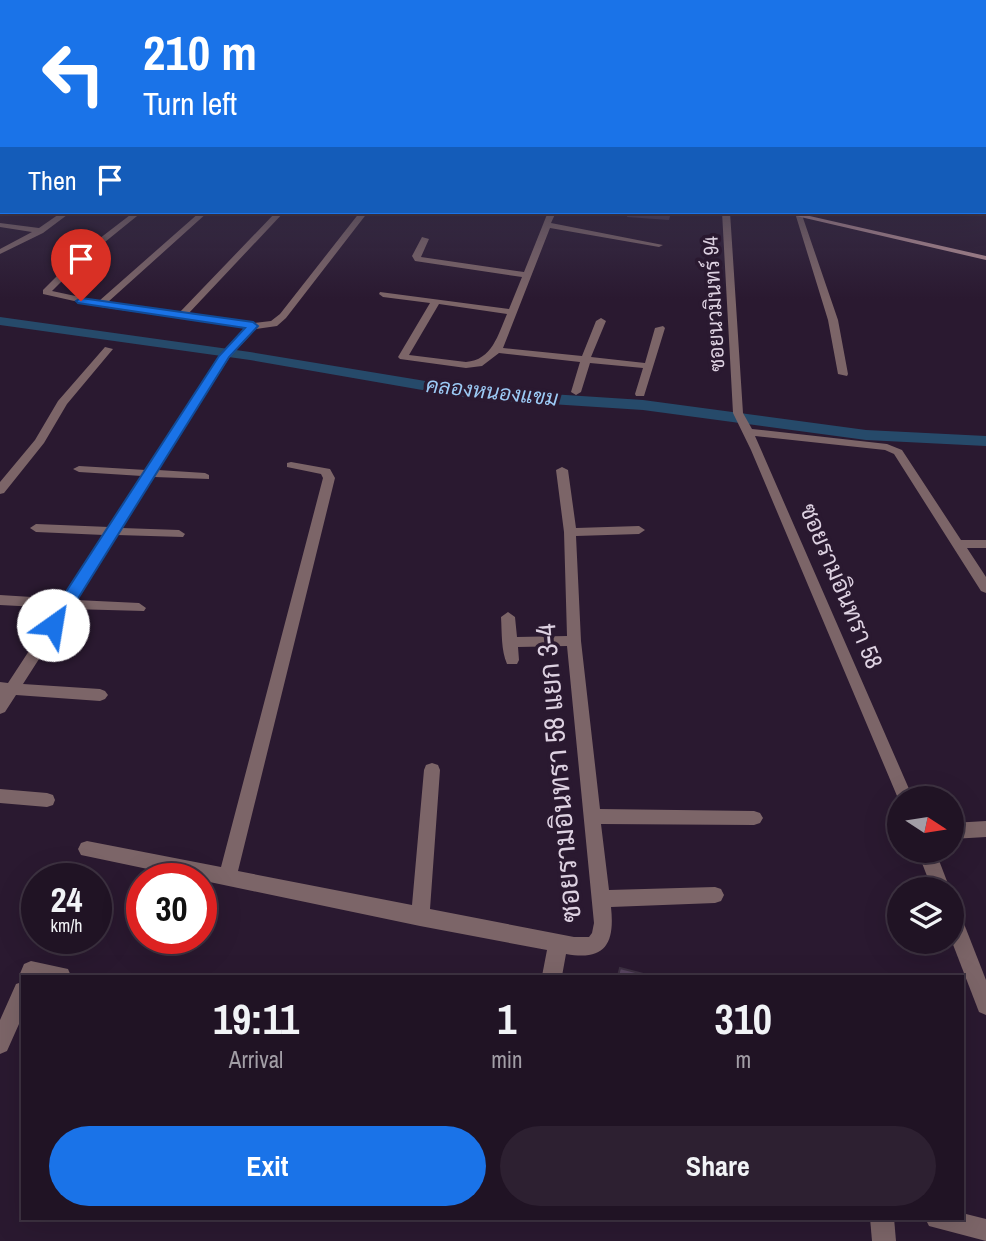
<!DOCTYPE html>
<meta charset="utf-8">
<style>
body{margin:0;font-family:"Archivo Narrow",Sarabun,sans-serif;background:#2d2031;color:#f1f3f6;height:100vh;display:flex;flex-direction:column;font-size:26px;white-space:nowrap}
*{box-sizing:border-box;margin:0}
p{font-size:23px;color:#a29ea6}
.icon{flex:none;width:38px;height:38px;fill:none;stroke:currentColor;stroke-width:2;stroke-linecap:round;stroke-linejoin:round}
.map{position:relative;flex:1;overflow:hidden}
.sheet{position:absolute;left:21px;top:975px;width:943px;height:245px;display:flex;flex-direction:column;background:#201324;border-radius:0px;box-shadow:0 7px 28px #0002,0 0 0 2px #3d3241}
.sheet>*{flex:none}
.hud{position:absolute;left:0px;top:0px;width:987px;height:214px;box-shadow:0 7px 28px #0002,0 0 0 2px #3d3241;background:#1a73e8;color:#fff;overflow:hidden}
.needle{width:46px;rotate:102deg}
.fabs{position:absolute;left:887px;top:786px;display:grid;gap:14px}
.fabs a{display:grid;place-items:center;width:77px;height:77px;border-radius:50%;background:#201324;box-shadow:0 7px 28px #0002,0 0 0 2px #3d3241;font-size:35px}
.speed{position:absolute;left:21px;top:863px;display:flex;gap:14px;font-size:35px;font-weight:700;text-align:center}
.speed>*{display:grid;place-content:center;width:91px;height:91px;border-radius:50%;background:#201324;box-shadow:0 7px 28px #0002,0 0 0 2px #3d3241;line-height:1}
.speed small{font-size:18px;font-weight:400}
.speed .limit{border:10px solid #d22;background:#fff;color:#111}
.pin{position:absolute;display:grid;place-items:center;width:60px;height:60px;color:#fff;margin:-72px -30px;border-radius:50% 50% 50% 0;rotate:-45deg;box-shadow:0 0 7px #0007}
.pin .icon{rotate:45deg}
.me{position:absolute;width:77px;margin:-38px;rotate:32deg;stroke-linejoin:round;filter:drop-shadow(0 0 5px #0008)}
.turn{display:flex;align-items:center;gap:24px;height:147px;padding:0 28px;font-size:32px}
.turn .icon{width:91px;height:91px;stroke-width:2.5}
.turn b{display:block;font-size:49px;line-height:60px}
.then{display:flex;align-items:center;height:66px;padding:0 28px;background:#0003;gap:14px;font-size:26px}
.eta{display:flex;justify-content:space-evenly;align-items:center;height:119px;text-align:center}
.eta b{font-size:42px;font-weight:700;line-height:49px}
.action{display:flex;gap:14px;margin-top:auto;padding:14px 28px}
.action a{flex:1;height:80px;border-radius:42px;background:#1a73e8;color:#fff;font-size:28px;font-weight:700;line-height:80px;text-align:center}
.action a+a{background:#2d2031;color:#f1f3f6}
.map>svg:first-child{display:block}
</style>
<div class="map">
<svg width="986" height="1241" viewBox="0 0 986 1241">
<rect width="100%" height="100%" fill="#2a1930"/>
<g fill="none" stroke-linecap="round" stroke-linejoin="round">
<g fill="#264a6a" fill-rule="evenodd">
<rect x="985" y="152" width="1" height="6"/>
<path d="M 0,317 L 250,352 L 474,389 L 643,400 L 866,430 L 986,436 L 986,446 L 866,440 L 643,410 L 474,399 L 250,360 L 0,325 Z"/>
</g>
<g fill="#7c6568" fill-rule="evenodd">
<rect x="985" y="157" width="1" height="5"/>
<path d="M 62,212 L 71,212 L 43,233 L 0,254 L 0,249 L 32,232 L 0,227 L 0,223 L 39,228 Z"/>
<path d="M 134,212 L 142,212 L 84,259 L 52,291 L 99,301 L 200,212 L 208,212 L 108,302 L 179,313 L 276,212 L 284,212 L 188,314 L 253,323 L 271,321 L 280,314 L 360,212 L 368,212 L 286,318 L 277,326 L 256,329 L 229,358 L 158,470 L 205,473 L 209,475 L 209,479 L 154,477 L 122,528 L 179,530 L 185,534 L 183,537 L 117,535 L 76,600 L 139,603 L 146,608 L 144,611 L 71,609 L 23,684 L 100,689 L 105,691 L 108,695 L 105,699 L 100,701 L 16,695 L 5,712 L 0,714 L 0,682 L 8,683 L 57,608 L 0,605 L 0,595 L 63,599 L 104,535 L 36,532 L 30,528 L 36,524 L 109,527 L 142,476 L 79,472 L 73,469 L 79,466 L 146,470 L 222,354 L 246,328 L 101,307 L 43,294 L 43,290 L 78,255 Z"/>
<path d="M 548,212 L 556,212 L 551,223 L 663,245 L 659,247 L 550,228 L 503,348 L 582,356 L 596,321 L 601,318 L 606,321 L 591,357 L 645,363 L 655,328 L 663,326 L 665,328 L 644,396 L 636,396 L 635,394 L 643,368 L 590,363 L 581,392 L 576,395 L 571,392 L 580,362 L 499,353 L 482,366 L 466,368 L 400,359 L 398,357 L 430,303 L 383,297 L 379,294 L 380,292 L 509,309 L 522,277 L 415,261 L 412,256 L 422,237 L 429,239 L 421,257 L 524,272 ZM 439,304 L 507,314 C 498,335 492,360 466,362 L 409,355 Z"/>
<path d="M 722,212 L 730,212 L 743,413 L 752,429 L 887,444 L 902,450 L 961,540 L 986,540 L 986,548 L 967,548 L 986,577 L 986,593 L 981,591 L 894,454 L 885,450 L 755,436 L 913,798 L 900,798 L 900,803 L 751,450 L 733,413 Z"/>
<path d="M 795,213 L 802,215 L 838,320 L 848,374 L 847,376 L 838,374 L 828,320 Z"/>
<path d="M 105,347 L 113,349 L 67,404 L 44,443 L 4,493 L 0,494 L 0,482 L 35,440 L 58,401 Z"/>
<path d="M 291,462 L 330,469 L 335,478 L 238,871 L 412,905 L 424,770 L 426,765 L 432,763 L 438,765 L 440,770 L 430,909 L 574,937 L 589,937 L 592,933 L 594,923 L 567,646 L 518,647 L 519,660 L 517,664 L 507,664 C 501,650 502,633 501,617 L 508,612 L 515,617 L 517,637 L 567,636 L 564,532 L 556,470 L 562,467 L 568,470 L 576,528 L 639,526 L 645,530 L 639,534 L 576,536 L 581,641 L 600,809 L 754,811 L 760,813 L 763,818 L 760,823 L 754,825 L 601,824 L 609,890 L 715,887 L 721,889 L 724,895 L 721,901 L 715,903 L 611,907 C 615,944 605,961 566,954 L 562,976 L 542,976 L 547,950 L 420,926 L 81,855 L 78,849 L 81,843 L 87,841 L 221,867 L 323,478 L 321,474 L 287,467 L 287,463 Z"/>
<path d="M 0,789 L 47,793 L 53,795 L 55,800 L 53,805 L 47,807 L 0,803 Z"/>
<path d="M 986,821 L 986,837 L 952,839 L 952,823 Z"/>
<path d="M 917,850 L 935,850 L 950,889 L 932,889 Z"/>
<path d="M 952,908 L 959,911 L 986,980 L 986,1015 L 979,1012 L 952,942 Z"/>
<path d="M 31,961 L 68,969 L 71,976 L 23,976 L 23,1015 L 7,1051 L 0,1054 L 0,1020 L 16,984 L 22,982 L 19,976 L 24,964 Z"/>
<path d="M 962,1213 L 986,1219 L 986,1241 L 929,1226 L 925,1218 L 962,1218 Z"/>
<path d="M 870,1218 L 894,1218 L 896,1241 L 872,1241 Z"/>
</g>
<path fill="#b18c92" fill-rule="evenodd" d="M 779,212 L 792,212 L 986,256 L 986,260 Z"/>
</g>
<path fill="#4b3a52" d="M 628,212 L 671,212 L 669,220 L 627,217 Z"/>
<path fill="#3d3042" d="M 2,167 L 2,188 L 1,189 L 0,168 Z"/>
<g fill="#57445f" stroke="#3d3042" stroke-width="2">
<path d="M 0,133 L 2,133 L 2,167 L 0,168 Z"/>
<path d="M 620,968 L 651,976 L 618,976 Z"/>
</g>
<linearGradient id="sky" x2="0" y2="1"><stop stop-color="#170e1a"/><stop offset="0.42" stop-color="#443e59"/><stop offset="1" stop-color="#443e59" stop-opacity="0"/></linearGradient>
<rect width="986" height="299" fill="url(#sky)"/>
<path fill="#1a73e8" stroke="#114b97" stroke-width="2" d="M 81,298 L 253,322 L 258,326 L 229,357 L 59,629 L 53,631 L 45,625 L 47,621 L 219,356 L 245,328 L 78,303 L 76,301 Z"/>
<g text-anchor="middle" stroke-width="7" stroke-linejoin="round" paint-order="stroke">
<g font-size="21" fill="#ddd1e1" stroke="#2a1930">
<text transform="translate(714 304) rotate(-93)" y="7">ซอยนวมินทร์ 94</text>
</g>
<g font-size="21" font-style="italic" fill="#9ccaf5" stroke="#2a1930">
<text transform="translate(492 392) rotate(6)" y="7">คลองหนองแขม</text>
</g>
<g font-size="24" fill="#ddd1e1" stroke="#2a1930">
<text transform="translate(841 586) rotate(67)" y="8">ซอยรามอินทรา 58</text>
</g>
<g font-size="28" fill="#ddd1e1" stroke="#2a1930">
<text transform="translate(558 773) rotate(-95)" y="10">ซอยรามอินทรา 58 แยก 3-4</text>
</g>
</g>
</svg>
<div class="fabs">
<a><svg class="needle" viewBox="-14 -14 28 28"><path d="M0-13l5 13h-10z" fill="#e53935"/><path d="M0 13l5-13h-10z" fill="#a29ea6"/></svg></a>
<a><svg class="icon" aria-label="layers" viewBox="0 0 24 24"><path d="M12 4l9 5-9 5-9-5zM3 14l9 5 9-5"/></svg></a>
</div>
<div class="speed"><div>24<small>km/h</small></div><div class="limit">30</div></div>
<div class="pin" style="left:81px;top:301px;background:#d93025"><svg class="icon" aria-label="arrive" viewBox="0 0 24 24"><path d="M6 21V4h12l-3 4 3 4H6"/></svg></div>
<svg class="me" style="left:53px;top:625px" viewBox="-20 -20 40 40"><circle r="19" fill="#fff"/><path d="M0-13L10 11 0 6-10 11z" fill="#1a73e8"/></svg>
<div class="hud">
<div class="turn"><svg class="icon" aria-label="left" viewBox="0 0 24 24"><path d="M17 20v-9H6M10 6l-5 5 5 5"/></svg><div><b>210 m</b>Turn left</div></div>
<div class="then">Then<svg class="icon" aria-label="arrive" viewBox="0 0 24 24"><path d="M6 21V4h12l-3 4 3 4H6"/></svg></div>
</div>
<section class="sheet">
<div class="eta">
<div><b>19:11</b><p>Arrival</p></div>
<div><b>1</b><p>min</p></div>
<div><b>310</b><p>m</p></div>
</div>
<div class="action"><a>Exit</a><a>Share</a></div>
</section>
</div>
